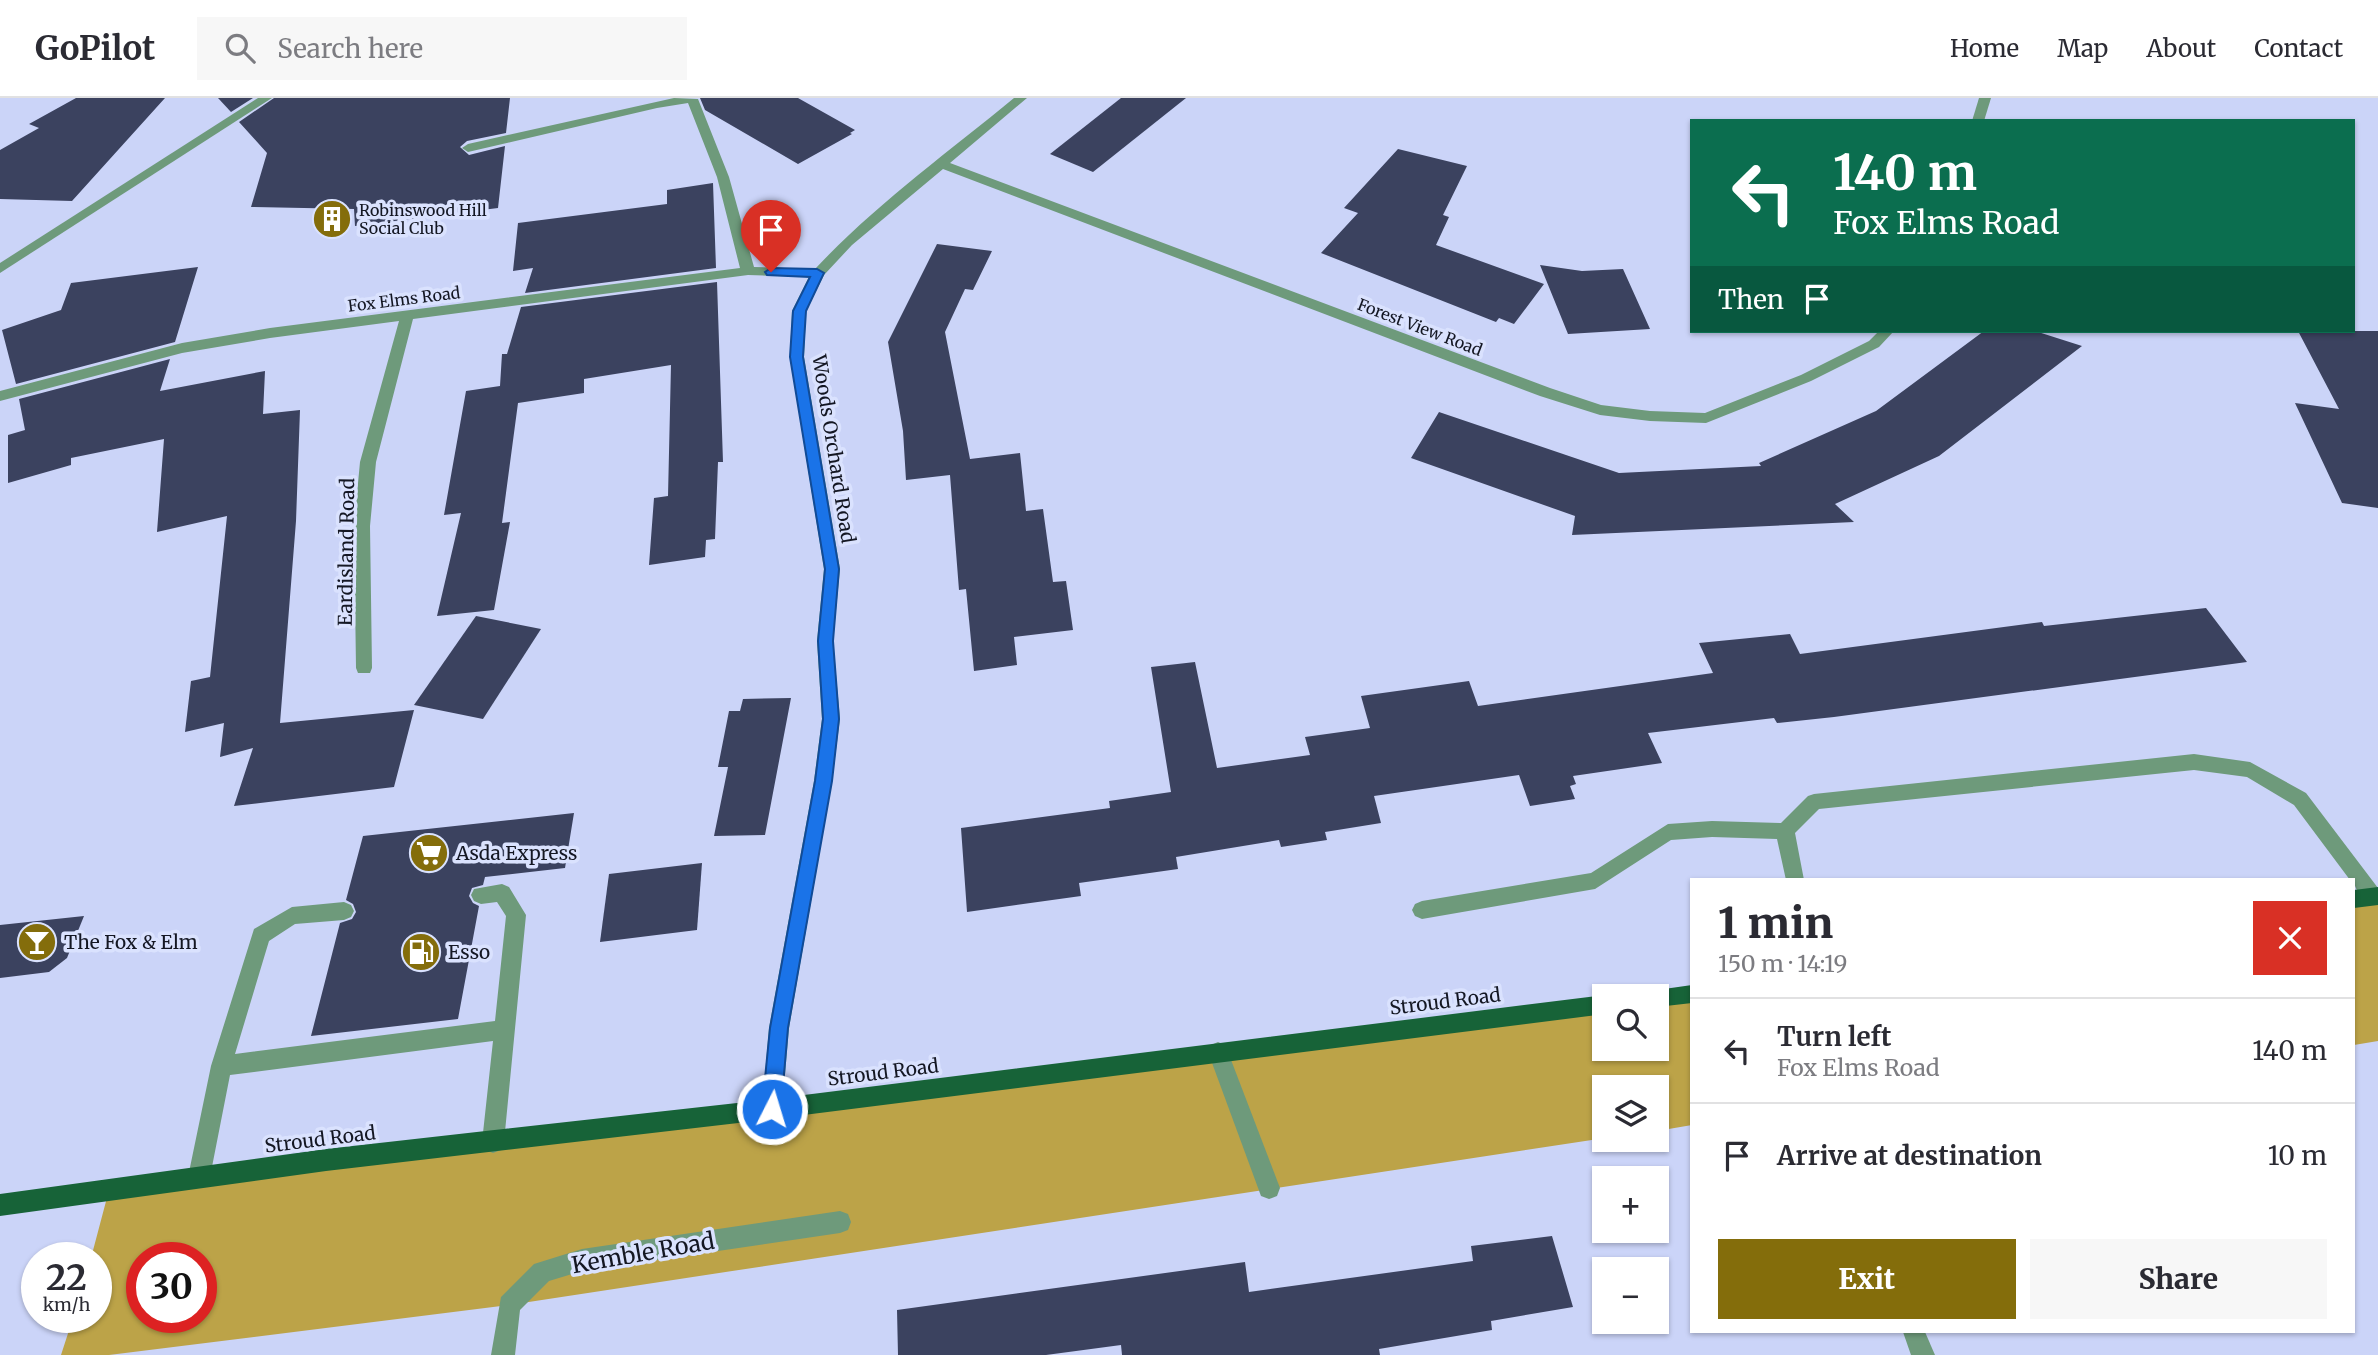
<!DOCTYPE html>
<meta charset="utf-8">
<style>
body{margin:0;font-family:Merriweather,serif;background:#f7f7f7;color:#2b2b33;height:100vh;display:flex;flex-direction:column;font-size:26px;white-space:nowrap}
*{box-sizing:border-box;margin:0}
p{font-size:23px;color:#7c7c81}
.icon{flex:none;width:38px;height:38px;fill:none;stroke:currentColor;stroke-width:2;stroke-linecap:round;stroke-linejoin:round}
.map{position:relative;flex:1;overflow:hidden}
.details{position:absolute;left:1690px;top:780px;width:665px;height:455px;display:flex;flex-direction:column;background:#fff;border-radius:0px;box-shadow:0 2px 5px #0004}
.details>*{flex:none}
.banner{position:absolute;left:1690px;top:21px;width:665px;height:214px;border-radius:0px;box-shadow:0 2px 5px #0004;background:#0b6e4f;color:#fff;overflow:hidden}
.buttons{position:absolute;left:1592px;top:886px;display:grid;gap:14px}
.buttons a{display:grid;place-items:center;width:77px;height:77px;border-radius:0px;background:#fff;box-shadow:0 2px 5px #0004;font-size:35px}
.speed{position:absolute;left:21px;top:1144px;display:flex;gap:14px;font-size:35px;font-weight:700;text-align:center}
.speed>*{display:grid;place-content:center;width:91px;height:91px;border-radius:50%;background:#fff;box-shadow:0 2px 5px #0004;line-height:1}
.speed small{font-size:18px;font-weight:400}
.speed .limit{border:10px solid #d22;background:#fff;color:#111}
.pin{position:absolute;display:grid;place-items:center;width:60px;height:60px;color:#fff;margin:-72px -30px;border-radius:50% 50% 50% 0;rotate:-45deg;box-shadow:0 0 7px #0007}
.pin .icon{rotate:45deg}
.me{position:absolute;width:77px;margin:-38px;rotate:5deg;stroke-linejoin:round;filter:drop-shadow(0 0 5px #0008)}
.turn{display:flex;align-items:center;gap:24px;height:147px;padding:0 28px;font-size:32px}
.turn .icon{width:91px;height:91px;stroke-width:2.5}
.turn b{display:block;font-size:49px;line-height:60px}
.then{display:flex;align-items:center;height:66px;padding:0 28px;background:#0003;gap:14px;font-size:26px}
.round{display:grid;place-items:center;flex:none;width:74px;height:74px;border-radius:0px;background:#f7f7f7}
.head{display:flex;align-items:center;justify-content:space-between;height:119px;padding:0 28px}
h1{font-size:42px;font-weight:800;line-height:52px}
.cta{display:flex;gap:14px;margin-top:auto;padding:14px 28px}
.cta a{flex:1;height:80px;border-radius:0px;background:#846d0b;color:#fff;font-size:28px;font-weight:800;line-height:80px;text-align:center}
.cta a+a{background:#f7f7f7;color:#2b2b33}
ul{padding:0;list-style:none}
li{display:flex;align-items:center;gap:21px;height:105px;padding:0 28px;border-top:2px solid #e1e1e2}
li div{flex:1}
li b{display:block;font-size:26px}
li em{font-style:normal}
header{display:flex;align-items:center;gap:42px;box-sizing:border-box;height:98px;padding:0 35px;background:#fff;border-bottom:2px solid #e1e1e2}
header strong{font-size:33px}
nav{display:flex;gap:38px;margin-inline-start:auto;font-size:24px}
.search{width:490px;height:63px;background:#f7f7f7;display:flex;align-items:center;gap:18px;box-sizing:border-box;padding:0 24px;border-radius:0px;color:#7c7c81;font-size:26px}
.map>svg:first-child{display:block}
</style>
<header>
<strong>GoPilot</strong>
<div class="search"><svg class="icon" aria-label="search" viewBox="0 0 24 24"><circle cx="10" cy="10" r="6"/><path d="M15 15l6 6"/></svg>Search here</div>
<nav><a>Home</a><a>Map</a><a>About</a><a>Contact</a></nav>
</header>
<div class="map">
<svg width="2378" height="1257" viewBox="0 0 2378 1257">
<rect width="100%" height="100%" fill="#cbd4f8"/>
<g fill="#bca348" fill-rule="evenodd">
<path d="M 2378,798 L 2378,943 L 2354,947 L 2354,801 Z"/>
<path d="M 1692,896 L 1692,1027 L 1657,1033 L 1657,989 L 1605,989 L 1605,1040 L 509,1207 L 109,1257 L 61,1257 L 73,1220 L 96,1220 L 96,1160 L 91,1160 L 109,1092 L 1605,906 L 1605,950 L 1657,950 L 1657,900 ZM 142,1160 L 201,1160 L 201,1220 L 142,1220 Z"/>
</g>
<g fill="#3b425f">
<path d="M 76,0 L 165,0 L 72,103 L 0,101 L 0,52 L 39,30 L 29,26 Z"/>
<path d="M 218,0 L 253,0 L 231,14 Z"/>
<path d="M 274,0 L 510,0 L 506,35 L 467,43 L 460,49 L 469,57 L 505,48 L 498,110 L 355,128 L 354,111 L 251,109 L 267,55 L 239,24 Z"/>
<path d="M 700,0 L 798,0 L 855,32 L 850,35 L 852,36 L 798,66 L 705,12 Z"/>
<path d="M 1121,0 L 1186,0 L 1093,74 L 1050,56 Z"/>
<path d="M 1398,51 L 1467,68 L 1443,117 L 1449,119 L 1436,147 L 1544,186 L 1514,226 L 1499,220 L 1496,224 L 1321,155 L 1358,115 L 1344,110 Z"/>
<path d="M 713,85 L 716,170 L 525,195 L 533,170 L 513,173 L 518,125 L 667,106 L 667,92 Z"/>
<path d="M 937,146 L 992,153 L 973,192 L 965,191 L 945,234 L 970,361 L 1020,355 L 1026,413 L 1043,411 L 1053,484 L 1066,483 L 1073,532 L 1014,539 L 1017,567 L 974,573 L 966,491 L 959,492 L 950,377 L 906,382 L 903,333 L 888,244 Z"/>
<path d="M 1540,167 L 1582,173 L 1623,171 L 1650,231 L 1568,236 Z"/>
<path d="M 198,169 L 175,244 L 16,286 L 2,232 L 61,212 L 71,185 Z"/>
<path d="M 717,184 L 723,364 L 718,364 L 715,441 L 706,442 L 705,459 L 649,467 L 654,400 L 668,398 L 671,267 L 584,281 L 584,295 L 518,305 L 502,425 L 510,424 L 494,512 L 437,518 L 461,415 L 444,417 L 466,293 L 500,288 L 502,256 L 507,256 L 521,209 Z"/>
<path d="M 1984,233 L 2035,233 L 2082,248 L 1939,358 L 1835,406 L 1854,424 L 1572,437 L 1575,418 L 1411,360 L 1439,314 L 1619,375 L 1761,368 L 1759,365 L 1876,313 Z"/>
<path d="M 2298,233 L 2378,233 L 2378,410 L 2342,405 L 2295,305 L 2339,311 Z"/>
<path d="M 170,261 L 160,293 L 265,273 L 263,316 L 300,312 L 296,423 L 280,625 L 414,612 L 394,689 L 234,708 L 253,650 L 220,659 L 224,625 L 185,634 L 191,583 L 210,579 L 227,418 L 157,434 L 164,341 L 71,360 L 71,367 L 8,385 L 8,337 L 25,332 L 19,301 Z"/>
<path d="M 2206,510 L 2247,564 L 1834,619 L 1777,625 L 1774,620 L 1648,635 L 1662,665 L 1573,678 L 1576,686 L 1570,688 L 1575,701 L 1530,708 L 1519,677 L 1374,698 L 1381,725 L 1325,734 L 1327,742 L 1281,749 L 1279,742 L 1176,759 L 1178,771 L 1079,785 L 1081,798 L 967,814 L 961,730 L 1110,710 L 1109,703 L 1171,694 L 1151,569 L 1195,564 L 1217,670 L 1310,657 L 1305,639 L 1370,630 L 1361,598 L 1469,583 L 1478,608 L 1713,575 L 1699,545 L 1790,536 L 1800,556 L 2042,524 L 2044,528 Z"/>
<path d="M 476,518 L 541,531 L 483,621 L 414,607 Z"/>
<path d="M 791,600 L 765,737 L 714,738 L 728,669 L 718,669 L 729,613 L 740,613 L 743,601 Z"/>
<path d="M 574,715 L 565,770 L 485,779 L 483,787 L 472,790 L 469,798 L 473,805 L 479,808 L 458,921 L 311,938 L 340,825 L 352,821 L 356,814 L 353,806 L 346,802 L 363,738 Z"/>
<path d="M 702,765 L 697,832 L 600,844 L 609,776 Z"/>
<path d="M 84,818 L 67,860 L 49,874 L 0,880 L 0,827 Z"/>
<path d="M 1552,1138 L 1573,1209 L 1491,1223 L 1492,1232 L 1379,1251 L 1380,1257 L 1122,1257 L 1121,1247 L 1046,1257 L 898,1257 L 897,1212 L 1245,1164 L 1249,1194 L 1473,1163 L 1471,1148 Z"/>
</g>
<g fill="none" stroke-linecap="round" stroke-linejoin="round">
<g fill="#6e9a7b" fill-rule="evenodd">
<path d="M 502,786 L 509,789 L 526,817 L 504,1044 L 501,1052 L 493,1055 L 485,1052 L 482,1044 L 493,943 L 230,977 L 210,1079 L 207,1087 L 199,1090 L 191,1087 L 188,1079 L 211,968 L 254,831 L 292,809 L 344,804 L 351,807 L 354,813 L 351,819 L 344,822 L 295,826 L 269,843 L 235,956 L 495,923 L 506,818 L 497,804 L 481,806 L 474,803 L 471,797 L 474,791 Z"/>
<path d="M 1218,944 L 1225,947 L 1228,954 L 1280,1090 L 1277,1098 L 1269,1101 L 1261,1098 L 1208,954 L 1211,947 Z"/>
</g>
<g fill="#6e9a7b" fill-rule="evenodd">
<path d="M 258,0 L 272,0 L 0,175 L 0,165 Z"/>
<path d="M 674,0 L 698,1 L 729,79 L 754,169 L 815,171 C 875,107 946,56 1014,0 L 1027,0 L 950,65 L 1550,290 L 1601,307 L 1650,313 L 1705,315 L 1801,277 L 1869,243 L 1879,233 L 1894,233 L 1879,249 L 1811,283 L 1706,325 L 1650,323 L 1600,317 L 1540,298 L 943,71 L 852,147 L 824,177 L 806,213 L 804,259 L 840,471 L 833,543 L 840,621 L 832,683 L 789,930 L 782,1011 L 779,1018 L 772,1021 L 765,1018 L 762,1011 L 769,930 L 814,683 L 822,621 L 817,543 L 824,471 L 790,259 L 792,213 L 809,179 L 748,177 L 413,221 L 376,364 L 370,428 L 372,570 L 370,575 L 358,575 L 356,570 L 354,428 L 360,364 L 399,223 L 270,240 L 182,255 L 0,303 L 0,293 L 182,245 L 270,230 L 740,170 L 717,79 L 688,5 L 657,10 L 468,54 L 462,50 L 468,46 Z"/>
<path d="M 1979,0 L 1991,0 L 1984,23 L 1972,23 Z"/>
<path d="M 2194,656 L 2250,664 L 2306,695 L 2378,790 L 2378,805 L 2373,807 C 2364,803 2354,792 2354,782 L 2350,782 L 2294,707 L 2247,679 L 2194,672 L 1819,711 L 1795,735 L 1804,782 L 1786,782 L 1777,741 L 1712,739 L 1671,742 L 1595,791 L 1422,821 L 1415,818 L 1412,812 L 1415,806 L 1422,803 L 1591,775 L 1668,726 L 1712,723 L 1781,725 L 1808,698 L 1814,696 Z"/>
<path d="M 840,1113 L 848,1116 L 851,1124 L 848,1132 L 840,1135 L 582,1173 L 549,1183 L 520,1212 L 515,1257 L 491,1257 L 501,1199 L 534,1166 L 582,1151 Z"/>
<path d="M 1903,1234 L 1925,1234 L 1935,1257 L 1911,1257 Z"/>
</g>
<g fill="#176338" fill-rule="evenodd">
<path d="M 2378,789 L 2378,807 L 2354,810 L 2354,792 Z"/>
<path d="M 1692,887 L 1692,905 L 1657,909 L 1657,898 L 1648,898 L 1650,893 Z"/>
<path d="M 1605,897 L 1608,898 L 1605,898 L 1605,916 L 772,1021 L 326,1073 L 0,1118 L 0,1096 L 326,1051 L 772,1001 Z"/>
</g>
</g>
<path fill="#1a73e8" stroke="#114b97" stroke-width="2" d="M 771,170 L 817,171 L 824,175 L 806,213 L 803,259 L 839,471 L 833,543 L 839,621 L 832,683 L 788,930 L 781,1011 L 778,1018 L 772,1021 L 765,1018 L 762,1011 L 770,930 L 815,683 L 823,621 L 818,543 L 825,471 L 790,259 L 793,213 L 810,179 L 767,177 L 765,174 Z"/>
<defs>
<g id="building-disc" transform="scale(2.0125)"><circle r="9.5" fill="#846d0b" stroke="#dae2fe"/><path d="M-4-6H4V6H1V3H-1V6H-4ZM-2.5-4.3h1.7v1.8h-1.7ZM.8-4.3h1.7v1.8H.8ZM-2.5-1h1.7V.8h-1.7ZM.8-1h1.7V.8H.8Z" fill="#fff"/></g>
<g id="supermarket-disc" transform="scale(2.0125)"><circle r="9.5" fill="#846d0b" stroke="#dae2fe"/><path d="M-6-5.5h2.5l.6 2H6L4.5 2H-2.5L-4.4-4H-6ZM-1.5 3.2a1.3 1.3 0 1 0 .1 0ZM3 3.2a1.3 1.3 0 1 0 .1 0Z" fill="#fff"/></g>
<g id="bar-disc" transform="scale(2.0125)"><circle r="9.5" fill="#846d0b" stroke="#dae2fe"/><path d="M-6-5H6L.8 .8V4.5H3.5V6h-7V4.5H-.8V.8Z" fill="#fff"/></g>
<g id="fuel-disc" transform="scale(2.0125)"><circle r="9.5" fill="#846d0b" stroke="#dae2fe"/><path d="M-5.5-6h7V0h2V4h1.3V-2.5L3-4.5l.8-.8L6-3V5H2.5V1h-1V6h-7ZM-4.2-4.7v3.2H.2V-4.7Z" fill="#fff"/></g>
</defs>
<g fill-rule="evenodd">
<use href="#building-disc" x="332" y="121"/>
<use href="#supermarket-disc" x="429" y="755"/>
<use href="#bar-disc" x="37" y="844"/>
<use href="#fuel-disc" x="421" y="854"/>
</g>
<g text-anchor="middle" stroke-width="7" stroke-linejoin="round" paint-order="stroke">
<g font-size="16" fill="#141723" stroke="#dae2fe" text-anchor="start">
<text x="359" y="118">Robinswood Hill<tspan x="359" dy="18">Social Club</tspan></text>
</g>
<g font-size="16" fill="#141723" stroke="#dae2fe">
<text transform="translate(404 201) rotate(-7)" y="6">Fox Elms Road</text>
<text transform="translate(1420 229) rotate(21)" y="6">Forest View Road</text>
</g>
<g font-size="19" fill="#141723" stroke="#dae2fe">
<text transform="translate(834 351) rotate(81)" y="7">Woods Orchard Road</text>
<text transform="translate(346 454) rotate(-89)" y="7">Eardisland Road</text>
<text transform="translate(1445 903) rotate(-7)" y="7">Stroud Road</text>
<text transform="translate(883 974) rotate(-7)" y="7">Stroud Road</text>
<text transform="translate(320 1041) rotate(-7)" y="7">Stroud Road</text>
</g>
<g font-size="19" fill="#141723" stroke="#dae2fe" text-anchor="start">
<text x="456" y="762">Asda Express</text>
<text x="64" y="851">The Fox &amp; Elm</text>
<text x="448" y="861">Esso</text>
</g>
<g font-size="23" fill="#141723" stroke="#dae2fe">
<text transform="translate(643 1155) rotate(-10)" y="8">Kemble Road</text>
</g>
</g>
</svg>
<div class="buttons">
<a><svg class="icon" aria-label="search" viewBox="0 0 24 24"><circle cx="10" cy="10" r="6"/><path d="M15 15l6 6"/></svg></a>
<a><svg class="icon" aria-label="layers" viewBox="0 0 24 24"><path d="M12 4l9 5-9 5-9-5zM3 14l9 5 9-5"/></svg></a>
<a>+</a>
<a>−</a>
</div>
<div class="speed"><div>22<small>km/h</small></div><div class="limit">30</div></div>
<div class="pin" style="left:771px;top:174px;background:#d93025"><svg class="icon" aria-label="arrive" viewBox="0 0 24 24"><path d="M6 21V4h12l-3 4 3 4H6"/></svg></div>
<svg class="me" style="left:772px;top:1011px" viewBox="-20 -20 40 40"><circle r="17" fill="#1a73e8" stroke="#fff" stroke-width="3"/><path d="M0-11L8 9 0 5-8 9z" fill="#fff"/></svg>
<div class="banner">
<div class="turn"><svg class="icon" aria-label="left" viewBox="0 0 24 24"><path d="M17 20v-9H6M10 6l-5 5 5 5"/></svg><div><b>140 m</b>Fox Elms Road</div></div>
<div class="then">Then<svg class="icon" aria-label="arrive" viewBox="0 0 24 24"><path d="M6 21V4h12l-3 4 3 4H6"/></svg></div>
</div>
<section class="details">
<div class="head"><div><h1>1 min</h1><p>150 m · 14:19</p></div><a class="round" style="background:#d93025;color:#fff"><svg class="icon" aria-label="close" viewBox="0 0 24 24"><path d="M6 6l12 12M18 6L6 18"/></svg></a></div>
<ul>
<li><svg class="icon" aria-label="left" viewBox="0 0 24 24"><path d="M17 20v-9H6M10 6l-5 5 5 5"/></svg><div><b>Turn left</b><p>Fox Elms Road</p></div><em>140 m</em></li>
<li><svg class="icon" aria-label="arrive" viewBox="0 0 24 24"><path d="M6 21V4h12l-3 4 3 4H6"/></svg><div><b>Arrive at destination</b></div><em>10 m</em></li>
</ul>
<div class="cta"><a>Exit</a><a>Share</a></div>
</section>
</div>
